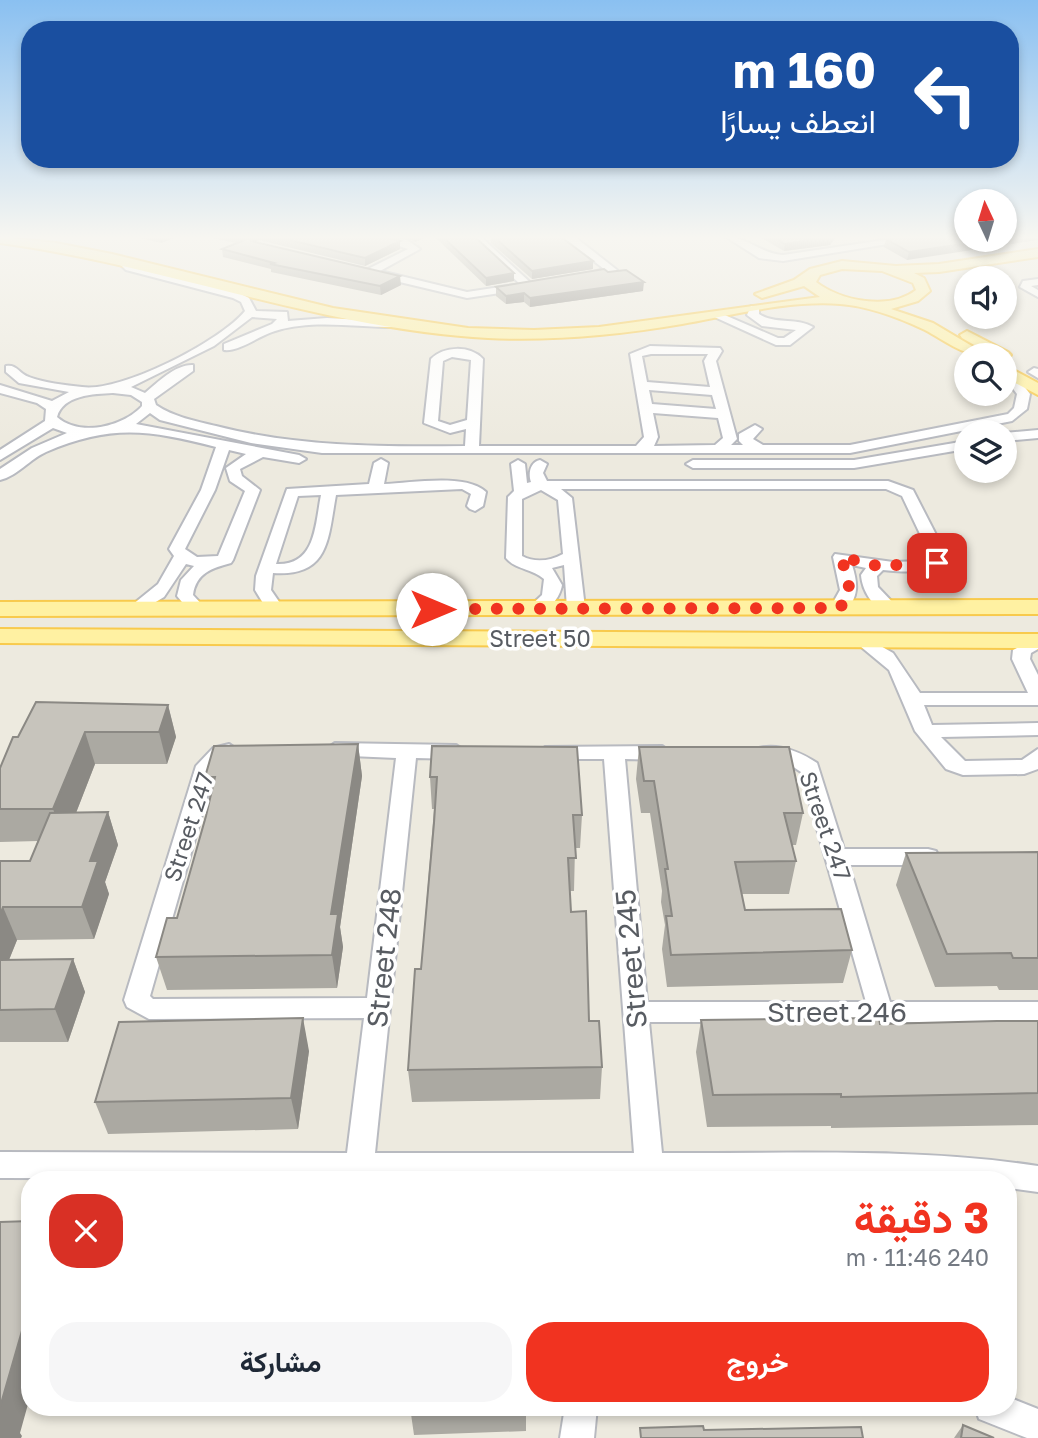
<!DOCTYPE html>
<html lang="ar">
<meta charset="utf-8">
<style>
body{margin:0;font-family:"Golos Text",Vazirmatn,sans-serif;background:#f6f6f7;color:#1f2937;direction:rtl;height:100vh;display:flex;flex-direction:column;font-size:26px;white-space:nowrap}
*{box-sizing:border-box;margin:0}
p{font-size:23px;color:#747a83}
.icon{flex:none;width:38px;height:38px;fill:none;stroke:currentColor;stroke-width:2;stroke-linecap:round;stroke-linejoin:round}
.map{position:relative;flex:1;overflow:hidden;direction:ltr}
.side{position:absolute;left:21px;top:1171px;width:996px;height:245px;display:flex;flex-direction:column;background:#fff;border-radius:28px;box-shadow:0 4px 10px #0003;direction:rtl}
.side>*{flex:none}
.guide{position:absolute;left:21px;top:21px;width:998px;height:147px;border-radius:28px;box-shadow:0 4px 10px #0003;direction:rtl;background:#1a4fa0;color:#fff;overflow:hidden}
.needle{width:46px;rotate:356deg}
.tools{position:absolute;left:954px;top:189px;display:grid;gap:14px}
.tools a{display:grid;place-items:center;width:63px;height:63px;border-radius:50%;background:#fff;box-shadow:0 4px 10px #0003;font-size:35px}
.pin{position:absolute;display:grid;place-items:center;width:60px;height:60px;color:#fff;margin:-30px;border-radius:14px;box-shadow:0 4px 10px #0006}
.me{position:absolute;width:77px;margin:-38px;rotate:90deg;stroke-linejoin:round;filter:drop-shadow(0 0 5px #0008)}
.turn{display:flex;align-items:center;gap:24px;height:147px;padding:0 28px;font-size:32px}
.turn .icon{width:91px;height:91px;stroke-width:2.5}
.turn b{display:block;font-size:49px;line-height:60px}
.round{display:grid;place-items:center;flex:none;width:74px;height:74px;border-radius:28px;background:#f6f6f7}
.overview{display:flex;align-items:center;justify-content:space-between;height:119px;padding:0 28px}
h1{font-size:42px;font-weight:700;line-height:52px;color:#f13320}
.primary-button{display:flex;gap:14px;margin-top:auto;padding:14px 28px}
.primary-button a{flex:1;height:80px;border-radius:28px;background:#f13320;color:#fff;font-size:28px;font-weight:700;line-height:80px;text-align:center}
.primary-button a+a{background:#f6f6f7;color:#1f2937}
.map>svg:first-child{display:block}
</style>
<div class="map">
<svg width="1038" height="1438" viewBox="0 0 1038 1438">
<rect width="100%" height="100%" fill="#edeadf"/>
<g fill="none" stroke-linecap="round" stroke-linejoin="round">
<g stroke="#b8bac0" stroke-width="4">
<g id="minor">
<path d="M 372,237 L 407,240 L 420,249 L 380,271 L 467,292 L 520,284 L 470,237 L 481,237 L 533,285 L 520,290 L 467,298 L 366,274 L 366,270 L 408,249 Z"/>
<path d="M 563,237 L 575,237 L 617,270 L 583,279 L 583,275 L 604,269 Z"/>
<path d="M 726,237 C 748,237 759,253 783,255 L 904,237 L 931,237 L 783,261 L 759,258 Z"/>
<path d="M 122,258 L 134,266 L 241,294 L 249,298 L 256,311 L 287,312 L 288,321 L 327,318 L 396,322 L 396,326 L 392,327 C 354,327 312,319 275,331 C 260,335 239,352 224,350 L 224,344 L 272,324 L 277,319 L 252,317 L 214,346 L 131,387 L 145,393 C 158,382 176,364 193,365 L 193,371 L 154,399 L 156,405 C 174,417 195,421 216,426 C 298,447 381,447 465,446 L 466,429 L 450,433 L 424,423 L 431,359 C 444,346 470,345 483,359 L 479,446 L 636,446 L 644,437 L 630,354 L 650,346 L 720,348 L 722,351 L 716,361 L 737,439 L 731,445 L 743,445 L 739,441 L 739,434 L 755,425 L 762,429 L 753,439 L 763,445 L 850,445 L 1008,414 L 1014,408 L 1017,394 L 1004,377 L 1006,367 L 1010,368 L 1030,394 L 1027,409 L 1012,421 L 850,453 L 322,453 L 251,443 L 160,420 L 150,413 L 136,424 L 299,455 L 306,459 L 299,463 L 263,457 L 240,469 L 242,476 L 260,490 L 233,560 L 231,563 C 212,568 196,573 193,595 L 206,609 L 203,613 L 191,613 L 177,596 L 181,580 L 194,566 L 186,564 L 164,597 L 136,614 L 127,609 L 158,584 L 174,556 L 169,549 L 201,490 L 216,447 C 149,430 111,424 46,452 C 30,459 17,476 0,480 L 0,469 L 32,448 L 67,433 L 53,428 L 0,460 L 0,450 L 45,421 L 46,409 L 37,403 L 0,393 L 0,385 L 52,401 L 69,392 L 19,383 L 6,372 L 6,366 C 17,364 19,374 29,377 C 44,383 65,385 82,387 C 120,393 221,341 245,311 L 241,302 L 233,298 L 126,270 L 117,261 ZM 651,354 L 708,354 L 704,361 L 710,387 L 647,382 L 642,356 ZM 452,357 L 471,360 L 467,420 L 450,425 L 438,421 L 443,361 ZM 649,390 L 712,395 L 716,409 L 652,404 ZM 113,393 L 131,395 L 142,402 L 142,406 C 123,427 80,437 57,417 C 63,395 93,394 113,393 ZM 653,413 L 718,418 L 723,438 L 715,445 L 654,446 L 658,437 ZM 229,450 L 246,454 L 226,468 L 230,481 L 245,491 L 218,556 L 197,557 L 185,549 L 215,490 Z"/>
<path d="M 1038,279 L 1038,285 L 1031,286 L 1038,290 L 1038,297 L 1020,287 L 1023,281 Z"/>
<path d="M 751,306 L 759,306 L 759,314 C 776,325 797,317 813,327 L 790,345 L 776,345 L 710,315 L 720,313 L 778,338 L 784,338 L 796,330 L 762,326 L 747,315 Z"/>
<path d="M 1034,368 L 1038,369 L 1038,378 L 1028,372 Z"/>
<path d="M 1038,430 L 1038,438 L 1004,441 L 1004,433 Z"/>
<path d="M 966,441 L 966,449 L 854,468 L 693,468 L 686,464 L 693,460 L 854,460 Z"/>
<path d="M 381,459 L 388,463 L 384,484 C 410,483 467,473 486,492 L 483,506 L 475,511 L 470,509 L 467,506 L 471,494 L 462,489 L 336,495 C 328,538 330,577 273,573 L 271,590 L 284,609 L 275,614 L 269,613 L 255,590 L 256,576 L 287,489 L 369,484 L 374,463 ZM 321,495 C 315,525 316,566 276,564 L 298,496 Z"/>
<path d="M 518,460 L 525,464 L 527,483 L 531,482 C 528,474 530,462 540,460 L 547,464 L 543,473 L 547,481 L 888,481 L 913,490 L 948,558 C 933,575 903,572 883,570 L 877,576 L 878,587 L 898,608 L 889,613 C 873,609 862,590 861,575 L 866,568 L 852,565 C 858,584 859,596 845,612 L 839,613 L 830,608 L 840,590 L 833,557 L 835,554 L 893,562 L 922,561 L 931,557 L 902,496 L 886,489 L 561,489 L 572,498 L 585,608 L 576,613 L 567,608 L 564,565 L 552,568 L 562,585 C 560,598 549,611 536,614 L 527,609 L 542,595 L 544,579 C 532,568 516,570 506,558 L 508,497 L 514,491 L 511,464 ZM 541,490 L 558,500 L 563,554 C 550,561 535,563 522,556 L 522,499 Z"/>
<path d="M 863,636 L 893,653 L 920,693 L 1028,693 L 1012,659 L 1013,650 L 1038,637 L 1038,649 L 1031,653 L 1030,659 L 1038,675 L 1038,705 L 924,705 L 932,725 L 1038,723 L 1038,735 L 941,737 L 965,761 L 1022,760 L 1038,749 L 1038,769 L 1024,774 L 963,775 L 946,769 L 915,731 L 889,670 L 854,641 Z"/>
<path d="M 335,743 L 456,745 L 466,752 L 456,759 L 416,758 L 375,1153 L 634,1153 L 604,759 L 552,759 L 545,757 L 542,752 L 545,747 L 662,746 L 672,753 L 662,760 L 625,759 L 647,1002 L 866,1002 L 801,772 L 786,762 L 759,758 L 756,753 L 759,748 C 780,743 800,752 817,763 L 844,849 L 928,849 L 936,851 L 939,857 L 936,863 L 928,865 L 849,865 L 890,1002 L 1038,1002 L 1038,1022 L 649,1022 L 662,1153 C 786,1154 915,1147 1038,1166 L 1038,1192 L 1008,1188 L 1008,1180 L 0,1178 L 0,1152 L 347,1153 L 364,1018 L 149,1019 L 127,1007 L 124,1000 L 196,766 L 213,748 L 229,744 L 239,751 L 215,769 L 150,996 L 153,999 L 367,998 L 396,758 L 328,755 L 325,750 Z"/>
<path d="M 1008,1397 L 1038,1409 L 1038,1438 L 1027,1438 L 979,1419 L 975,1407 L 1008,1407 Z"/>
<path d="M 565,1407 L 597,1407 L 594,1438 L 560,1438 Z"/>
</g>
</g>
<g stroke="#f8ca4d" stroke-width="4">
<g id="major">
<path d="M 0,237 L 56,243 L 112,254 L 333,308 L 468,328 L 534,330 L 599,327 L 820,297 L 804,286 L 762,298 L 755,294 L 794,280 L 810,269 L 842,261 L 896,266 L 939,264 L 1038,249 L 1038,257 L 939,272 L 914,273 L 924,278 L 930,291 L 918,301 L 891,309 L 933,323 L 987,355 C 962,356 946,341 925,330 C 900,318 867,306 840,304 C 789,300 733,315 682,324 C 618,335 553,341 488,338 C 321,329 164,265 0,243 ZM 842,269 L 882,271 L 913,283 L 916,290 C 889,311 841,301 816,282 L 820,275 Z"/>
<path d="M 967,331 L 1008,352 L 1011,355 L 1004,359 L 1004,355 L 992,355 L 962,338 L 960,335 Z"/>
<path d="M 1004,365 L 1038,383 L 1038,395 L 1004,377 Z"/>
<path d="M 1038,600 L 1038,614 L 0,616 L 0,602 Z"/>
<path d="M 0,629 L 1038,634 L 1038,648 L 0,643 Z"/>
</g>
</g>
<use href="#minor" fill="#fff" fill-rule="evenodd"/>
<use href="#major" fill="#fff1a2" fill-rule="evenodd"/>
</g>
<g fill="#aba9a2">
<path d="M 136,237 L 176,237 L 161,243 Z"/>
<path d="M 209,237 L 387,237 L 400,241 L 400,249 L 365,266 L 259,240 L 256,242 L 401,285 L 381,295 L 271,272 L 271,269 L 223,257 L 222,249 L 235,243 Z"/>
<path d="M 405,237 L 426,237 L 415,242 Z"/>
<path d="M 435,237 L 467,237 L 514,281 L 486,286 Z"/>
<path d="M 491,237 L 561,237 L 593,269 L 532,279 L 491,243 Z"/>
<path d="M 760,237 L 836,237 L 830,245 L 784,251 Z"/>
<path d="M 966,237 L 907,260 L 884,247 L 886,239 Z"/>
<path d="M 608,272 L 643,291 L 530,307 L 524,302 L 506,304 L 496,296 L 496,287 Z"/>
<path d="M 168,705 L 176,737 L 167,764 L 95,764 L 76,813 L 108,812 L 118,845 L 105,882 L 109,894 L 94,939 L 17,940 L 9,960 L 73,959 L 85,992 L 68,1042 L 0,1042 L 0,861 L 30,861 L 38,841 L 0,842 L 0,768 L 18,737 Z"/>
<path d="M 358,744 L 362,776 L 340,927 L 343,947 L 337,988 L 167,990 L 156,957 L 177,918 L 210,799 L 205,777 Z"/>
<path d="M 432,746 L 582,815 L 580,848 L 575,848 L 574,891 L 570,891 L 571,912 L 589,1021 L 602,1067 L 600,1099 L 412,1102 L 408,1070 L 421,969 L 434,809 L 432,809 L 430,777 Z"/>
<path d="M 639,747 L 803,813 L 796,845 L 792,845 L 796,861 L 789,894 L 742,894 L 745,910 L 852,950 L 843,983 L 667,987 L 662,949 L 665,925 L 661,902 L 662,891 L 650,813 L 641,813 L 636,779 Z"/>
<path d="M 1038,852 L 1038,990 L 999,990 L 997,986 L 935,987 L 896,885 L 906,853 Z"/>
<path d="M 701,1020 L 880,1024 L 1038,1021 L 1038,1125 L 831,1128 L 831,1126 L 707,1127 L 696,1052 Z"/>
<path d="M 309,1051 L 298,1129 L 108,1134 L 95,1102 Z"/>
<path d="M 410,1407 L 526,1407 L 526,1431 L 414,1435 Z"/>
<path d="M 963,1425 L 994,1438 L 954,1438 Z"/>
</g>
<g fill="#8b8984">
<path d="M 160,237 L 176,237 L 161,243 Z"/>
<path d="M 250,237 L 258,237 L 259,240 L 250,245 Z"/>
<path d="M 415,237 L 426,237 L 415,242 Z"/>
<path d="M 830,237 L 836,237 L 830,245 L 784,251 L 785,244 Z"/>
<path d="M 1007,237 L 1038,237 L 1038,240 L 907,260 L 909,252 L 990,240 L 1004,240 L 1004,238 Z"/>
<path d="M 400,241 L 400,249 L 365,266 L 365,258 Z"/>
<path d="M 593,261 L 593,269 L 532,279 L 532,271 Z"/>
<path d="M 514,273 L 514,281 L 486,286 L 486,278 Z"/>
<path d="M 400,276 L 401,285 L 381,295 L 380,286 Z"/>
<path d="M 644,282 L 643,291 L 530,307 L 530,298 Z"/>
<path d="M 524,293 L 524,302 L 506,304 L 506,296 Z"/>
<path d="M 168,705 L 176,737 L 167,764 L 159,732 Z"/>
<path d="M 85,732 L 95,764 L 65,841 L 53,809 Z"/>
<path d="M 358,744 L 362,776 L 340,927 L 343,947 L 337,988 L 332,955 L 331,914 Z"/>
<path d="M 108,812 L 118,845 L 105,882 L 109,894 L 94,939 L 82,907 L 90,861 Z"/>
<path d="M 3,907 L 17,940 L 0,982 L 0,915 Z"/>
<path d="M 73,959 L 85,992 L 68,1042 L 55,1009 Z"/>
<path d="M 303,1018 L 309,1051 L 298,1129 L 291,1098 Z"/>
<path d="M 30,1303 L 30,1397 L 20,1433 L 22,1436 L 21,1438 L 0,1438 L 0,1407 Z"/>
</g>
<g fill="#c7c4bc" stroke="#8b8984" stroke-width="2">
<path d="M 241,237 L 250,237 L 251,241 L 400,276 L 380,286 L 270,264 L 274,263 L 222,249 L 247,239 Z"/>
<path d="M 277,237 L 387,237 L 400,241 L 365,258 Z"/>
<path d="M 443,237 L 475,237 L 514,273 L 486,278 Z"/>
<path d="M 494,237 L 561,237 L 593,261 L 532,271 Z"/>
<path d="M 774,237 L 830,237 L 785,244 Z"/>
<path d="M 900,237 L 966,237 L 966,240 L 990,240 L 909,252 L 886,239 Z"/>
<path d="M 604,269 L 608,272 L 626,270 L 644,282 L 530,298 L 524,293 L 506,296 L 496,287 Z"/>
<path d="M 36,702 L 168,705 L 159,732 L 85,732 L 53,809 L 0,809 L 0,768 L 13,737 L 18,737 Z"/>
<path d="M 358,744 L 331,914 L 338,914 L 332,955 L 156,957 L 167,918 L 177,918 L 206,816 L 215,777 L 205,777 L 214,746 Z"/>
<path d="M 432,746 L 577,747 L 582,815 L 573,815 L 576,858 L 568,858 L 571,912 L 586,911 L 589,1021 L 599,1021 L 602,1067 L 408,1070 L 415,969 L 421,969 L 434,823 L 437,777 L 430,777 Z"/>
<path d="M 639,747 L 789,747 L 803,813 L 784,813 L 796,861 L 735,862 L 745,910 L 841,909 L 852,950 L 671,955 L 666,916 L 672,916 L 665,869 L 668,869 L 654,781 L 644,781 Z"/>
<path d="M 108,812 L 90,861 L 98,861 L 82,907 L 3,907 L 0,915 L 0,861 L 30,861 L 50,813 Z"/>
<path d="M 1038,852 L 1038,958 L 1013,958 L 1011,953 L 947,954 L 906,853 Z"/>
<path d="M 73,959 L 55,1009 L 0,1010 L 0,960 Z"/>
<path d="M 303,1018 L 291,1098 L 95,1102 L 119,1022 Z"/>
<path d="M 879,1018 L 880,1024 L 997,1021 L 1038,1021 L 1038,1093 L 841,1097 L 841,1094 L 713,1095 L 701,1020 Z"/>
<path d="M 30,1221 L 30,1303 L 0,1407 L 0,1222 Z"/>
<path d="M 963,1425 L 994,1438 L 961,1438 Z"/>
<path d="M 703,1426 L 704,1430 L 861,1427 L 863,1438 L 641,1438 L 640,1428 Z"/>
</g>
<linearGradient id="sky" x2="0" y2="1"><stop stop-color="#8ac0f1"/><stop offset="0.54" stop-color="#f7f6f1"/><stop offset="1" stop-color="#f7f6f1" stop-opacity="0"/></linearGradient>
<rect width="1038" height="439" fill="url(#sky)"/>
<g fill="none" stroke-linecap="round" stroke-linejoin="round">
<path stroke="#f13320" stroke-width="12" stroke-dasharray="0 21.6" d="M 432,609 L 839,608 C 856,592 847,577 841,557 L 878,566 L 937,563"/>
</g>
<g text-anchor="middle" stroke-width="7" stroke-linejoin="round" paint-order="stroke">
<g font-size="23" fill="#585c62" stroke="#fff">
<text x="540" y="647">Street 50</text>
<text transform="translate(825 826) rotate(71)" y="8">Street 247</text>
<text transform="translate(189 827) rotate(-72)" y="8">Street 247</text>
</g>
<g font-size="28" fill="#585c62" stroke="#fff">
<text transform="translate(384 958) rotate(-84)" y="10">Street 248</text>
<text transform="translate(631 959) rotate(-95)" y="10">Street 245</text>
<text x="837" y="1022">Street 246</text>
</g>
</g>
</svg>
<div class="tools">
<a><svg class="needle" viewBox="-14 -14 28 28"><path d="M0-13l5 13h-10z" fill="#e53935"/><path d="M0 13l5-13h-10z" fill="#747a83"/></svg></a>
<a><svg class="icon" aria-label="sound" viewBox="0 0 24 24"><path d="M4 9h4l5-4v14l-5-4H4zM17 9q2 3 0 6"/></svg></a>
<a><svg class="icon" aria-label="search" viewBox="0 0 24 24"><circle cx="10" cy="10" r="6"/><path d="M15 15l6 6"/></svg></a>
<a><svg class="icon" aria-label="layers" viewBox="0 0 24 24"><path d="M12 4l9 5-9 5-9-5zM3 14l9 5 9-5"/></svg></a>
</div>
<div class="pin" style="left:937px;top:563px;background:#d93025"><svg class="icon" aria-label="arrive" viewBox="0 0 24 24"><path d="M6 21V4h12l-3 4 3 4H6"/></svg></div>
<svg class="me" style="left:432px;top:609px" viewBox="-20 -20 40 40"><circle r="19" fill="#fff"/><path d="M0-13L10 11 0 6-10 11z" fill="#f13320"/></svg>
<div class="guide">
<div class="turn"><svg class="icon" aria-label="left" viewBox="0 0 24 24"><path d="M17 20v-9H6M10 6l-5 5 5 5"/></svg><div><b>160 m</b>انعطف يسارًا</div></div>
</div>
<section class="side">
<div class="overview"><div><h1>3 دقيقة</h1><p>240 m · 11:46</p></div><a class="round" style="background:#d93025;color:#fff"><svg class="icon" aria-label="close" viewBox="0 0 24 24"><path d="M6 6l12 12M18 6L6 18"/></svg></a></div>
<div class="primary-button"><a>خروج</a><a>مشاركة</a></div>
</section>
</div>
